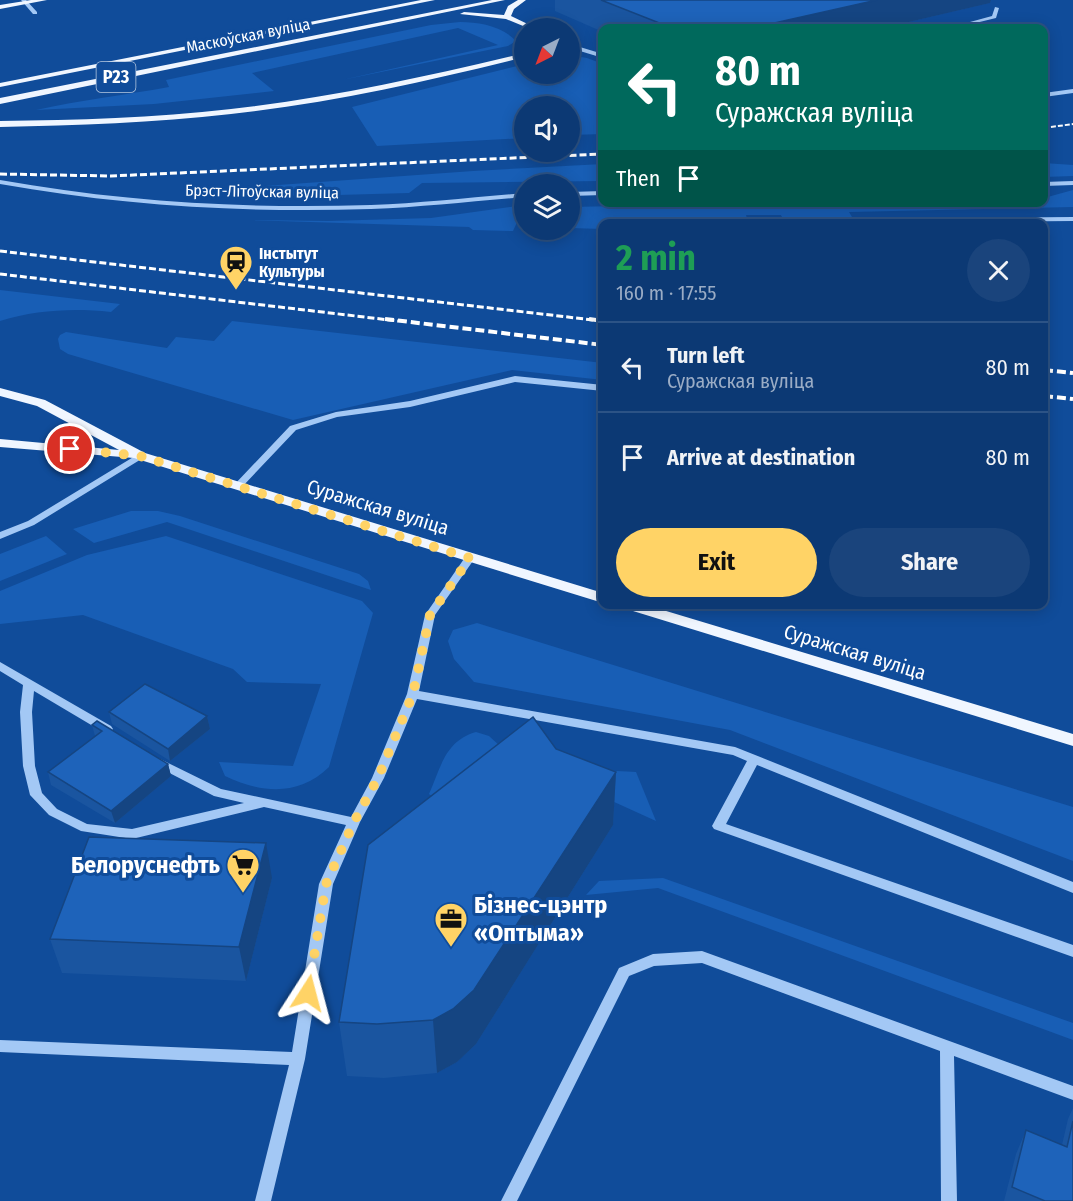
<!DOCTYPE html>
<meta charset="utf-8">
<style>
body{margin:0;font-family:"Fira Sans Condensed",sans-serif;background:#1a447c;color:#f1f3f6;height:100vh;display:flex;flex-direction:column;font-size:22px;white-space:nowrap}
*{box-sizing:border-box;margin:0}
p{font-size:20px;color:#9aacc5}
.icon{flex:none;width:33px;height:33px;fill:none;stroke:currentColor;stroke-width:2;stroke-linecap:round;stroke-linejoin:round}
.map{position:relative;flex:1;overflow:hidden}
.side{position:absolute;left:598px;top:219px;width:450px;height:390px;display:flex;flex-direction:column;background:#0c3974;border-radius:12px;box-shadow:0 3px 15px #0003,0 0 0 2px #2c5386}
.side>*{flex:none}
.top-card{position:absolute;left:598px;top:24px;width:450px;height:183px;border-radius:12px;box-shadow:0 3px 15px #0003,0 0 0 2px #2c5386;background:#00695c;color:#fff;overflow:hidden}
.needle{width:39px;rotate:222deg}
.tools{position:absolute;left:514px;top:18px;display:grid;gap:12px}
.tools a{display:grid;place-items:center;width:66px;height:66px;border-radius:50%;background:#0c3974;box-shadow:0 3px 15px #0003,0 0 0 2px #2c5386;font-size:30px}
.pin{position:absolute;display:grid;place-items:center;width:51px;height:51px;color:#fff;margin:-26px;border:3px solid #fff;border-radius:50%;box-shadow:0 2px 6px #0007}
.me{position:absolute;width:66px;margin:-33px;rotate:9deg;stroke-linejoin:round;filter:drop-shadow(0 0 4px #0008)}
.turn{display:flex;align-items:center;gap:21px;height:126px;padding:0 18px;font-size:27px}
.turn .icon{width:78px;height:78px;stroke-width:2.5}
.turn b{display:block;font-size:42px;line-height:51px}
.then{display:flex;align-items:center;height:57px;padding:0 18px;background:#0003;gap:12px;font-size:22px}
.round{display:grid;place-items:center;flex:none;width:63px;height:63px;border-radius:32px;background:#1a447c}
.head{display:flex;align-items:center;justify-content:space-between;height:102px;padding:0 18px}
h1{font-size:36px;font-weight:700;line-height:45px;color:#1e9e55}
.cta{display:flex;gap:12px;margin-top:auto;padding:12px 18px}
.cta a{flex:1;height:69px;border-radius:36px;background:#ffd366;color:#111;font-size:24px;font-weight:700;line-height:69px;text-align:center}
.cta a+a{background:#1a447c;color:#f1f3f6}
ul{padding:0;list-style:none}
li{display:flex;align-items:center;gap:18px;height:90px;padding:0 18px;border-top:2px solid #2c5386}
li div{flex:1}
li b{display:block;font-size:22px}
li em{font-style:normal}
.map>svg:first-child{display:block}
</style>
<div class="map">
<svg width="1073" height="1201" viewBox="0 0 1073 1201">
<rect width="100%" height="100%" fill="#104c9a"/>
<g fill="#185eb5">
<path d="M 460,22 C 479,22 502,26 516,41 L 508,46 L 488,50 L 342,80 L 498,45 L 458,28 L 252,73 L 274,91 L 154,104 L 36,110 C 81,100 125,95 169,87 L 166,80 L 431,25 Z"/>
<path d="M 570,55 L 587,58 L 603,64 L 603,134 L 570,135 L 570,106 L 525,106 L 525,138 L 377,146 L 352,107 L 525,64 L 525,74 L 570,74 Z"/>
<path d="M 1044,163 L 1073,165 L 1073,176 L 1044,177 Z"/>
<path d="M 603,164 L 603,181 L 422,183 L 409,193 L 302,196 L 243,194 L 250,187 L 473,171 Z"/>
<path d="M 1073,190 L 1073,207 L 849,212 L 855,222 L 853,224 L 785,223 L 781,215 L 746,215 L 748,223 L 603,224 L 603,229 L 570,228 L 570,207 L 765,203 L 1044,202 L 1044,198 Z"/>
<path d="M 525,205 L 513,231 L 473,230 L 469,227 L 244,220 L 328,221 L 431,218 Z"/>
<path d="M 0,290 L 120,304 L 111,312 C 72,308 37,310 0,321 Z"/>
<path d="M 232,321 L 603,363 L 603,380 L 512,370 L 293,420 L 68,354 L 60,349 L 58,339 L 60,335 L 66,332 L 167,348 L 176,337 L 214,341 Z"/>
<path d="M 131,511 L 158,511 L 180,516 L 359,574 L 368,581 L 371,590 L 167,522 L 94,543 L 73,529 Z"/>
<path d="M 46,536 L 67,554 L 0,581 L 0,554 Z"/>
<path d="M 166,536 L 362,601 L 373,613 L 329,767 C 298,797 261,793 225,776 L 219,762 L 293,766 L 321,684 L 247,682 L 233,669 L 83,615 L 0,624 L 0,591 L 87,555 Z"/>
<path d="M 477,623 L 1073,807 L 1073,861 L 730,730 L 474,682 L 454,659 L 448,641 L 453,630 Z"/>
<path d="M 476,732 L 489,736 L 501,747 L 440,803 L 429,794 C 441,767 445,741 476,732 Z"/>
<path d="M 579,769 L 636,772 L 656,821 L 612,801 Z"/>
<path d="M 663,878 L 1073,1023 L 1073,1040 L 658,888 L 586,895 L 599,881 Z"/>
</g>
<g fill="none" stroke-linecap="round" stroke-linejoin="round">
<g fill="#a3c8f5" fill-rule="evenodd">
<path d="M 21,0 L 26,0 L 37,12 L 37,14 L 33,14 Z"/>
<path d="M 995,7 L 999,8 L 996,18 L 955,28 L 948,28 L 992,16 Z"/>
<path d="M 570,44 L 603,54 L 603,58 L 570,48 Z"/>
<path d="M 1073,89 L 1073,93 L 1044,97 L 1044,93 Z"/>
<path d="M 0,180 C 123,202 246,209 371,205 C 423,203 474,197 525,193 L 525,197 C 474,201 423,207 371,209 C 246,213 123,206 0,184 Z"/>
<path d="M 1073,181 L 1073,185 L 1044,186 L 1044,182 Z"/>
<path d="M 603,191 L 603,195 L 570,196 L 570,192 Z"/>
<path d="M 1073,217 L 1073,221 L 876,223 L 873,221 L 876,219 Z"/>
<path d="M 515,376 L 603,385 L 603,391 L 515,382 L 410,407 L 337,417 L 296,430 L 242,487 L 236,487 L 234,485 L 290,426 L 336,412 L 410,401 Z"/>
<path d="M 140,453 L 145,456 L 143,458 L 34,525 L 0,539 L 0,532 L 28,521 Z"/>
<path d="M 470,555 L 475,558 L 435,615 L 419,691 L 735,747 L 1073,882 L 1073,893 L 757,765 L 726,824 L 1073,945 L 1073,957 L 714,829 L 712,826 L 747,761 L 733,755 L 417,699 L 384,778 L 360,822 L 333,884 L 305,1059 L 271,1201 L 255,1201 L 289,1065 L 0,1052 L 0,1040 L 292,1052 L 319,884 L 346,825 L 264,807 L 132,839 L 81,831 L 49,815 L 30,795 L 23,766 L 20,712 L 23,685 L 0,671 L 0,662 L 111,726 L 113,729 L 111,732 L 103,732 L 34,691 L 32,712 L 35,766 L 42,793 L 57,809 L 87,824 L 132,829 L 244,803 L 214,796 L 154,765 L 152,762 L 154,759 L 158,758 L 221,789 L 351,817 L 372,778 L 407,694 L 425,615 L 466,556 Z"/>
<path d="M 702,951 L 1073,1086 L 1073,1100 L 954,1056 L 957,1201 L 941,1201 L 940,1051 L 702,963 L 654,966 L 629,976 L 517,1201 L 501,1201 L 619,968 L 653,954 Z"/>
</g>
<g fill="#f0f6ff" fill-rule="evenodd">
<path d="M 31,0 L 47,0 L 0,9 L 0,5 Z"/>
<path d="M 421,0 L 435,0 L 0,87 L 0,83 Z"/>
<path d="M 492,0 L 505,0 L 0,104 L 0,98 Z"/>
<path d="M 518,0 L 526,0 L 514,9 L 511,16 L 536,28 L 528,28 L 506,19 L 460,14 L 464,12 L 504,15 L 508,6 Z"/>
<path d="M 525,53 L 525,57 C 428,81 331,103 231,114 C 154,123 77,125 0,127 L 0,121 C 77,120 154,118 231,109 C 331,98 428,76 525,53 Z"/>
<path d="M 0,388 L 45,400 L 145,453 L 603,593 L 603,603 L 134,458 L 0,447 L 0,439 L 119,450 L 37,406 L 0,396 Z"/>
<path d="M 618,604 L 643,604 L 1073,734 L 1073,746 L 620,607 Z"/>
</g>
<path stroke="#fff" stroke-width="2" stroke-dasharray="5 2" stroke-linecap="butt" d="M 1044,128 L 1073,124"/>
<g stroke="#fff" stroke-width="3" stroke-dasharray="7 3" stroke-linecap="butt">
<path d="M 0,174 L 111,176 L 603,154"/>
<path d="M 0,251 L 602,321"/>
<path d="M 0,274 L 398,321"/>
</g>
<g stroke="#fff" stroke-width="4" stroke-dasharray="9 4" stroke-linecap="butt">
<path d="M 385,319 L 603,345"/>
<path d="M 589,319 L 603,321"/>
<path d="M 1044,370 L 1073,373"/>
<path d="M 1044,396 L 1073,399"/>
</g>
</g>
<g fill="#1a55a0">
<path d="M 555,0 L 991,0 L 990,3 L 883,28 L 603,28 L 603,32 L 555,11 Z"/>
<path d="M 109,712 L 207,716 L 210,729 L 170,761 L 112,724 Z"/>
<path d="M 92,725 L 168,764 L 171,776 L 115,823 L 51,785 L 48,772 L 95,736 Z"/>
<path d="M 556,749 L 616,772 L 613,825 L 476,1044 L 457,1062 L 437,1073 L 384,1078 L 347,1076 L 339,1022 Z"/>
<path d="M 272,878 L 246,981 L 62,973 L 50,939 Z"/>
<path d="M 1073,1108 L 1073,1201 L 1004,1201 L 1016,1154 L 1026,1130 L 1062,1145 L 1068,1119 Z"/>
</g>
<g fill="#154582">
<path d="M 877,0 L 991,0 L 990,3 L 883,28 L 752,28 Z"/>
<path d="M 207,716 L 210,729 L 170,761 L 168,749 Z"/>
<path d="M 168,764 L 171,776 L 115,823 L 111,811 Z"/>
<path d="M 616,772 L 613,825 L 476,1044 L 457,1062 L 437,1073 L 433,1020 Z"/>
<path d="M 266,843 L 272,878 L 246,981 L 239,947 Z"/>
</g>
<g fill="#1e63ba" stroke="#154582" stroke-width="1.5">
<path d="M 601,0 L 877,0 L 752,28 L 672,28 Z"/>
<path d="M 145,684 L 207,716 L 168,749 L 109,712 Z"/>
<path d="M 533,717 L 556,749 L 616,772 L 474,990 L 453,1009 L 433,1020 L 377,1024 L 339,1022 L 368,845 Z"/>
<path d="M 97,721 L 168,764 L 111,811 L 48,772 L 102,731 L 92,725 Z"/>
<path d="M 89,837 L 266,843 L 239,947 L 50,939 Z"/>
<path d="M 1073,1121 L 1073,1201 L 1045,1201 L 1012,1187 L 1026,1130 L 1067,1147 Z"/>
</g>
<g fill="none" stroke-linecap="round" stroke-linejoin="round">
<path stroke="#ffd366" stroke-width="10" stroke-dasharray="0 18" d="M 70,449 L 140,456 L 470,558 L 430,615 L 413,694 L 378,778 L 354,822 L 326,884 L 308,993"/>
</g>
<defs>
<g id="station-pin" transform="scale(1.725)"><path d="M0 17L-7.5 6A9.5 9.5 0 1 1 7.5 6Z" fill="#ffd366" stroke="#104c9a"/><path d="M-3-6H3Q5-6 5-4V2Q5 4 3 4L4.5 6H3L1.5 4h-3L-3 6H-4.5L-3 4Q-5 4-5 2V-4Q-5-6-3-6ZM-3.5-4v3h7v-3ZM-3.5 1v1.5H-2V1ZM2 1v1.5H3.5V1Z" fill="#111"/></g>
<g id="supermarket-pin" transform="scale(1.725)"><path d="M0 17L-7.5 6A9.5 9.5 0 1 1 7.5 6Z" fill="#ffd366" stroke="#104c9a"/><path d="M-6-5.5h2.5l.6 2H6L4.5 2H-2.5L-4.4-4H-6ZM-1.5 3.2a1.3 1.3 0 1 0 .1 0ZM3 3.2a1.3 1.3 0 1 0 .1 0Z" fill="#111"/></g>
<g id="office-pin" transform="scale(1.725)"><path d="M0 17L-7.5 6A9.5 9.5 0 1 1 7.5 6Z" fill="#ffd366" stroke="#104c9a"/><path d="M-6-3h4V-5.5h4V-3h4V5H-6ZM-1-4.5V-3h2v-1.5ZM-6 0V1H6V0Z" fill="#111"/></g>
</defs>
<g fill-rule="evenodd">
<use href="#station-pin" x="236" y="262"/>
<use href="#supermarket-pin" x="243" y="865"/>
<use href="#office-pin" x="451" y="919"/>
</g>
<g text-anchor="middle" stroke-width="6" stroke-linejoin="round" paint-order="stroke">
<g font-size="16" fill="#fff" stroke="#104c9a">
<text transform="translate(248 35) rotate(-11)" y="6">Маскоўская вуліца</text>
<text transform="translate(262 191) rotate(1)" y="6">Брэст-Літоўская вуліца</text>
</g>
<g font-size="16" font-weight="bold" fill="#fff" stroke="#104c9a" text-anchor="start">
<text x="259" y="259">Інстытут<tspan x="259" dy="18">Культуры</tspan></text>
</g>
<rect fill="#104c9a" stroke="#b7c9e1" stroke-width="1.5" x="96.5" y="62" width="39" height="30" rx="4.5"/>
<g font-size="18" font-weight="bold" fill="#fff">
<text x="116" y="83">Р23</text>
</g>
<g font-size="20" fill="#fff" stroke="#104c9a">
<text transform="translate(378 507) rotate(17)" y="7">Суражская вуліца</text>
<text transform="translate(855 652) rotate(17)" y="7">Суражская вуліца</text>
</g>
<g font-size="24" font-weight="bold" fill="#fff" stroke="#104c9a" text-anchor="end">
<text x="220" y="873">Белоруснефть</text>
<text x="474" y="913" text-anchor="start">Бізнес-цэнтр<tspan x="474" dy="28">«Оптыма»</tspan></text>
</g>
</g>
</svg>
<div class="tools">
<a><svg class="needle" viewBox="-14 -14 28 28"><path d="M0-13l5 13h-10z" fill="#e53935"/><path d="M0 13l5-13h-10z" fill="#9aacc5"/></svg></a>
<a><svg class="icon" aria-label="sound" viewBox="0 0 24 24"><path d="M4 9h4l5-4v14l-5-4H4zM17 9q2 3 0 6"/></svg></a>
<a><svg class="icon" aria-label="layers" viewBox="0 0 24 24"><path d="M12 4l9 5-9 5-9-5zM3 14l9 5 9-5"/></svg></a>
</div>
<div class="pin" style="left:70px;top:449px;background:#d93025"><svg class="icon" aria-label="arrive" viewBox="0 0 24 24"><path d="M6 21V4h12l-3 4 3 4H6"/></svg></div>
<svg class="me" style="left:308px;top:993px" viewBox="-20 -20 40 40"><path d="M0-17L14 15 0 8-14 15z" fill="#ffd366" stroke="#fff" stroke-width="4"/></svg>
<div class="top-card">
<div class="turn"><svg class="icon" aria-label="left" viewBox="0 0 24 24"><path d="M17 20v-9H6M10 6l-5 5 5 5"/></svg><div><b>80 m</b>Суражская вуліца</div></div>
<div class="then">Then<svg class="icon" aria-label="arrive" viewBox="0 0 24 24"><path d="M6 21V4h12l-3 4 3 4H6"/></svg></div>
</div>
<section class="side">
<div class="head"><div><h1>2 min</h1><p>160 m · 17:55</p></div><a class="round"><svg class="icon" aria-label="close" viewBox="0 0 24 24"><path d="M6 6l12 12M18 6L6 18"/></svg></a></div>
<ul>
<li><svg class="icon" aria-label="left" viewBox="0 0 24 24"><path d="M17 20v-9H6M10 6l-5 5 5 5"/></svg><div><b>Turn left</b><p>Суражская вуліца</p></div><em>80 m</em></li>
<li><svg class="icon" aria-label="arrive" viewBox="0 0 24 24"><path d="M6 21V4h12l-3 4 3 4H6"/></svg><div><b>Arrive at destination</b></div><em>80 m</em></li>
</ul>
<div class="cta"><a>Exit</a><a>Share</a></div>
</section>
</div>
